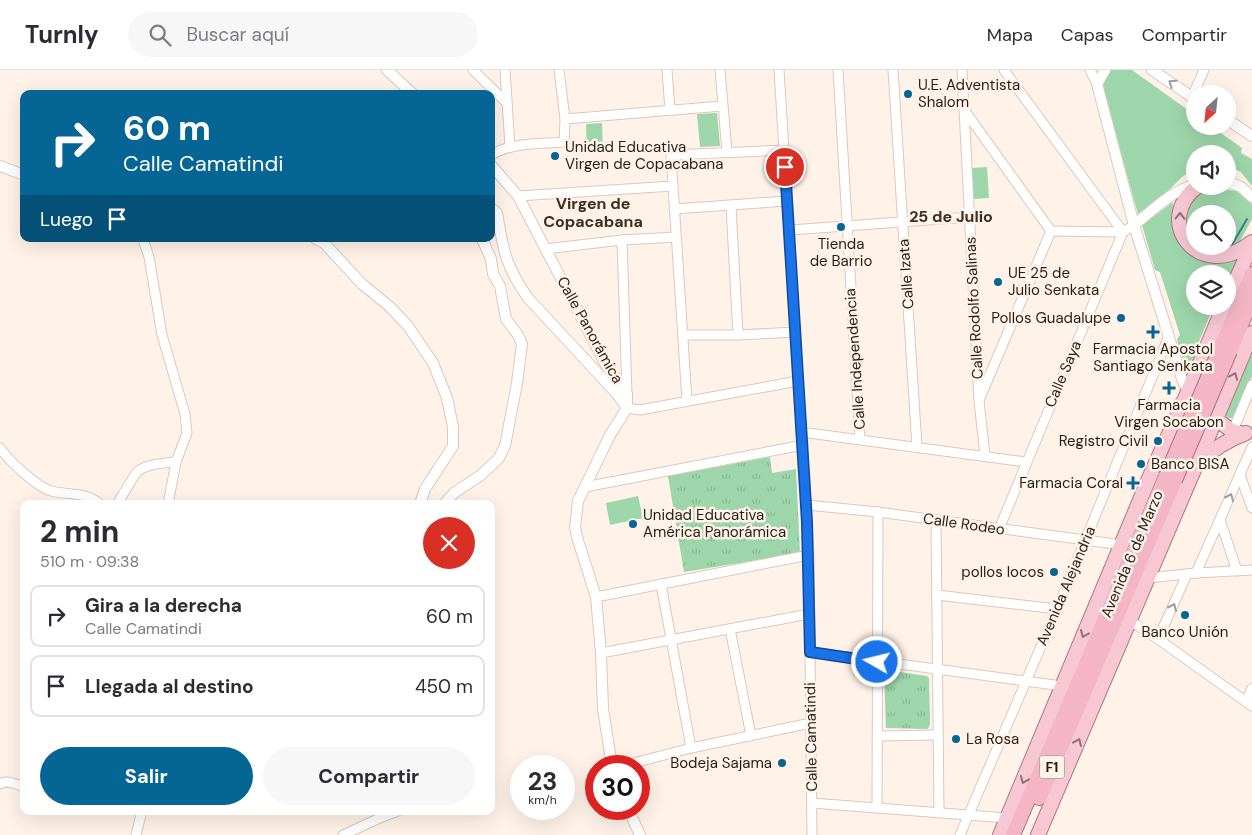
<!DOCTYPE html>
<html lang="es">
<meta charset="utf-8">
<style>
body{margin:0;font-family:"DM Sans",sans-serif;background:#f7f7f7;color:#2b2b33;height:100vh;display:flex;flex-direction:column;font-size:19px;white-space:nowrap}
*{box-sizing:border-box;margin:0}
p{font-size:16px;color:#7c7c81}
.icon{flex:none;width:28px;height:28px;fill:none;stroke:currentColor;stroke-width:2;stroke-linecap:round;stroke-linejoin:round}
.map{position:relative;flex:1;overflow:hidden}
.details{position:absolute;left:20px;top:430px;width:475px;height:315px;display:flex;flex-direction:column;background:#fff;border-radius:10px;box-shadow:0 5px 20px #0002}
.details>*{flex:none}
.guide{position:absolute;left:20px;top:20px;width:475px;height:152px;border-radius:10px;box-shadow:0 5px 20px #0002;background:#056594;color:#fff;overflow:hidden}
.needle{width:32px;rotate:207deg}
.controls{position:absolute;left:1186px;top:15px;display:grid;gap:10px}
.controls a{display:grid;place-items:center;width:50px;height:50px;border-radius:50%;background:#fff;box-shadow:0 5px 20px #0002;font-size:25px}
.speed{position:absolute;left:510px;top:685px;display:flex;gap:10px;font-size:25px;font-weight:700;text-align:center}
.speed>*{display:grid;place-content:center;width:65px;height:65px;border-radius:50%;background:#fff;box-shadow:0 5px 20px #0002;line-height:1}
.speed small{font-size:12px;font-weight:400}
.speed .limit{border:8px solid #d22;background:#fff;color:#111}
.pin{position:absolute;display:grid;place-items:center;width:42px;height:42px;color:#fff;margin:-21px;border:2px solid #fff;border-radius:50%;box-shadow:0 1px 5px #0007}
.me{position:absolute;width:55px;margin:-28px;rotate:278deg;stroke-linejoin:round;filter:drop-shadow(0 0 4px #0008)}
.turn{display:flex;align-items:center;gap:18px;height:105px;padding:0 20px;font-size:22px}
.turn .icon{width:65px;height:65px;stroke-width:2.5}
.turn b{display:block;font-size:35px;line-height:42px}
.then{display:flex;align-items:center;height:48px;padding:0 20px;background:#0003;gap:10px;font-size:19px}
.round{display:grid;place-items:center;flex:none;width:52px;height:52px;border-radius:26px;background:#f7f7f7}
.summary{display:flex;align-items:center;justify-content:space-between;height:85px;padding:0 20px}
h1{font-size:30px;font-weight:700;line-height:38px}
.action{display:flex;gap:10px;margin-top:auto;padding:10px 20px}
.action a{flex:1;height:58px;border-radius:30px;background:#056594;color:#fff;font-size:20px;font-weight:700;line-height:58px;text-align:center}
.action a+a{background:#f7f7f7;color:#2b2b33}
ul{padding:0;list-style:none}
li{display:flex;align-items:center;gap:15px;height:62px;margin:0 10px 8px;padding:0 10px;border:2px solid #e1e1e2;border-radius:10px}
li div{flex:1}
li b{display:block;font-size:19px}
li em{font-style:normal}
header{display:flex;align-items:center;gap:30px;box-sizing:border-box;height:70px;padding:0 25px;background:#fff;border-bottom:1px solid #e1e1e2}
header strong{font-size:24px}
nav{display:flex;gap:28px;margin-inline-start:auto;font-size:18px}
.search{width:350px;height:45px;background:#f7f7f7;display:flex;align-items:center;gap:12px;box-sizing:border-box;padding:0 18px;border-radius:28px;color:#7c7c81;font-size:19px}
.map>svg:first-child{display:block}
</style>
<header>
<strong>Turnly</strong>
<div class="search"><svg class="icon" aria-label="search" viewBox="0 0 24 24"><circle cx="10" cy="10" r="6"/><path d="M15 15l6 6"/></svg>Buscar aquí</div>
<nav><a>Mapa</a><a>Capas</a><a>Compartir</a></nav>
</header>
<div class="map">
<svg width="1252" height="765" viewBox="0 0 1252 765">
<defs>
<pattern id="park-tufts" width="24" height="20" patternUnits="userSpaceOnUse" patternTransform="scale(1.25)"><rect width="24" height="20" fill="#9ed6ab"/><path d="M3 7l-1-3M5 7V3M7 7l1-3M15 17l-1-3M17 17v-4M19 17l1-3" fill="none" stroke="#88b792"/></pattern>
</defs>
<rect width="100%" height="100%" fill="#fff3e9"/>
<g fill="#9ed6ab">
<path d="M 1104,0 L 1132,0 L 1195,45 L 1195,56 L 1211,56 L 1242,78 L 1241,83 L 1252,89 L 1252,116 L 1241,102 L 1228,96 L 1228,84 L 1195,84 L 1195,100 L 1183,106 L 1164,125 L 1138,144 L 1101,13 Z"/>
<path d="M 717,43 L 720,76 L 700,77 L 697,44 Z"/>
<path d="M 602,53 L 603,81 L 587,83 L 586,54 Z"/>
<path d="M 987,97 L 989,128 L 973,129 L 971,98 Z"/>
<path d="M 1214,118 L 1236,121 L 1252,134 L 1252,149 L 1240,171 L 1223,182 L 1198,176 L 1228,176 L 1228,144 L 1195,144 L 1195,173 C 1192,168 1188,164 1186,159 C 1176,138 1197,123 1214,118 Z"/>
<path d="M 1173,132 C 1172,147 1174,158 1181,171 L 1236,188 L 1238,191 L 1228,213 L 1228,204 L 1195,204 L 1195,236 L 1214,236 L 1194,283 L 1197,288 L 1190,300 L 1188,300 L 1185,298 L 1177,269 L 1180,265 L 1160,202 L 1155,200 L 1142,155 Z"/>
<path d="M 1252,274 L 1252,306 L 1236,345 L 1233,348 L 1229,348 L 1224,344 Z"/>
<path d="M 638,426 L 643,448 L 610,455 L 606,433 Z"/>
</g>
<g fill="url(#park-tufts)">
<path d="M 770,387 L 772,403 L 796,399 L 800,483 L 684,502 L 668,406 Z"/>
<path d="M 886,600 L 927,606 L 929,608 L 930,654 L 928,659 L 886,658 L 884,601 Z"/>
</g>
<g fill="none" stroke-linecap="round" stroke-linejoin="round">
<path stroke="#378190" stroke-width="2" d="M 1230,178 L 1247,149"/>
<g stroke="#dcc8b9" stroke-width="11">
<g id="minor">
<path d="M 473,0 L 507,33"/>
<path d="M 505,0 L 510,77"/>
<path d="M 667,0 L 670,40"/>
<path d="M 720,0 L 727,82"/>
<path d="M 779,0 L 809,485 L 812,765"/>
<path d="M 838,0 L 860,369"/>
<path d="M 893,0 L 917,377"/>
<path d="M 962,0 L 979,331 L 985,386"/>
<path d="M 1004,0 L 1123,162"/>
<path d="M 1090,0 L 1097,14"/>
<path d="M 1192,27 L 1204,0"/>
<path d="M 965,41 L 1051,161 L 980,328"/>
<path d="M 565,49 L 722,36"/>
<path d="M 491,85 C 512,72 540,74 564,72 L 565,49 L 559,0"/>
<path d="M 518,126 L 673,116"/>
<path d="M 731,136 L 738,265"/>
<path d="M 674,139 L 787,131"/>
<path d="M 790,160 L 970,147"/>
<path d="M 1051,161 L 1123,162"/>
<path d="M 143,169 L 149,187 L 162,265 L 185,344 L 187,363 L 176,392 L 168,434"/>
<path d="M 622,170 L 627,324"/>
<path d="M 545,179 L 622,170 L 676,167"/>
<path d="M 683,265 L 738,265 L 795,262"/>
<path d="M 687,331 L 671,85 L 784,80"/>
<path d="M 627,338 L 640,340 L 798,311"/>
<path d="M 801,362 L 1026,392"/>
<path d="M 1231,365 L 1252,315"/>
<path d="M 0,378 C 8,390 37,417 51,421 C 68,425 87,422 100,434"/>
<path d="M 1240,405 L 1252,438"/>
<path d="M 585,417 L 803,375"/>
<path d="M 117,434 L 136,403 C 145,394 163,393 176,392"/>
<path d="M 807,435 L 878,442 L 1122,475"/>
<path d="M 936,450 L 939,743"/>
<path d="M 1220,450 L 1237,501"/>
<path d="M 999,459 L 1123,162 L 1134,155"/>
<path d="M 1196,503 L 1252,377"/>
<path d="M 1148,508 L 1196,503 L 1252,500"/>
<path d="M 661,514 L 691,678"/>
<path d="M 937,525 L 1057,539"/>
<path d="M 596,527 L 809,485"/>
<path d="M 1129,550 L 1158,569 L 1252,636"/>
<path d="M 730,559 L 751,666"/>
<path d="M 1158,569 L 1187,504"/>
<path d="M 810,582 L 1062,616"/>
<path d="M 601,583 L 809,544"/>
<path d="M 1246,632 L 1252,618"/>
<path d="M 878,666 L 938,665"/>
<path d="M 622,696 L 691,678 L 811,653"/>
<path d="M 0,714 C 8,709 15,715 24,716"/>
<path d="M 812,733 L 1007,748"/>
<path d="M 877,738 L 878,442"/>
<path d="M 136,765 L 142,741"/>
<path d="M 343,765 L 382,747 L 398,741"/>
<path d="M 960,765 L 1057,539 L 1169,266"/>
</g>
</g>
<g stroke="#dcc8b9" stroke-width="12">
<g id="tertiary">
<path d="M 387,0 L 413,24"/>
<path d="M 1105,0 L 1097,14 L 1134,155 L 1183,312 L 1191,325"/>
<path d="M 1152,0 L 1195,29"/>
<path d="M 1228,50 L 1252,66"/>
<path d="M 491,95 L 518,126 L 606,295 L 627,324 L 627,338 L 610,365 L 578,431 L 575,457 L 577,467 L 596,527 L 601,583 L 603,639 L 612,696"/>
<path d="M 0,96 L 24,105"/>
<path d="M 1228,112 L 1241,117 L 1252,127"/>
<path d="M 491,138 L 497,143 C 503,180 506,197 528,228 L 617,324 L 627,338"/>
<path d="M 1134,155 C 1152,141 1172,120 1195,115"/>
<path d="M 316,169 L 324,173 L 362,214 L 390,237 L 408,256 L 433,293 L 447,328 L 453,357 L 453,376 L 425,419 L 420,434"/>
<path d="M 444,434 L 454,423 L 481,405 L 499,388 L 505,376 L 517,313 L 522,274 L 518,265 L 506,249 L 500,216 L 493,204 L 491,189 L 482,169"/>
<path d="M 628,739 L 640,765"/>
</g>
</g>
<g stroke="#aa7580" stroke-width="16">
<g id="primary">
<path d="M 1198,116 C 1151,151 1200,214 1252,172"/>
<path d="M 1228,228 L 1252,174"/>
<circle cx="1198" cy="344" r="19"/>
<path d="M 1184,331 L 1224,236"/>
<path d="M 1244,364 L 1232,361 L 1216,349 L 1252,263"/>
<path d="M 1199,393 C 1212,379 1228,370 1246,363"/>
<path d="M 1000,765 L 1150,406 L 1179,342"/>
<path d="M 1038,765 L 1214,353"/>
</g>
</g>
<g stroke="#aa7580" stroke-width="16">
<g id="trunk">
<path d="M 1221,277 L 1252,204"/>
<path d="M 1230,281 L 1252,229"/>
<path d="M 1039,728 L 1175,410"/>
<path d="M 1013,765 L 1166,406"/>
</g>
</g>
<use href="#minor" stroke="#fff" stroke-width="9"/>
<use href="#tertiary" stroke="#fff" stroke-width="10"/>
<use href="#primary" stroke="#f7c8d4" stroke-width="14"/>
<use href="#trunk" stroke="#f4b6c6" stroke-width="14"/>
<g stroke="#aa7580" stroke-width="16" stroke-linecap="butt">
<g id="trunk-bridge">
<path d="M 1166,406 L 1221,277"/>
<path d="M 1175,410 L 1230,281"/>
</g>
</g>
<use href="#trunk-bridge" stroke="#f4b6c6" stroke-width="14"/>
</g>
<defs><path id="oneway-chevron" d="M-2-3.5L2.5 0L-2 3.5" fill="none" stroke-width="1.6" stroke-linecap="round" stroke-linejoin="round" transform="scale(1.25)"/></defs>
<g stroke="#9d9a97">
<use href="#oneway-chevron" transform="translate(1172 13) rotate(-146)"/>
<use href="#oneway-chevron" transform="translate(1230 427) rotate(-66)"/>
<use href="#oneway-chevron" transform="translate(1173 537) rotate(-66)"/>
</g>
<g stroke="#8e7376">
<use href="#oneway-chevron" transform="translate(1180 146) rotate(-89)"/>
<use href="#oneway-chevron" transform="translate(1234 306) rotate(-67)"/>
<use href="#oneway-chevron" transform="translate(1084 564) rotate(113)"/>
<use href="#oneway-chevron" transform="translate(1078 672) rotate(-67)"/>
<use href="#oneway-chevron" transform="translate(1024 710) rotate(112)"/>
</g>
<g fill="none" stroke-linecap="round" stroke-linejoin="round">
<g stroke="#114b97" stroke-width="12">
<path id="route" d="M 785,97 L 807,452 L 810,582 L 877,592"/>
</g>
<use href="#route" stroke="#1a73e8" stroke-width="9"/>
</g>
<g fill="#056594" stroke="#fff3e9" stroke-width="2">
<circle cx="908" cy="24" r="5"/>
<circle cx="555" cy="86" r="5"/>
<circle cx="841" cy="157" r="5"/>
<circle cx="998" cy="212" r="5"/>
<circle cx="1121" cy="248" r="5"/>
<path d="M1150.5 254.5h5v5h5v5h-5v5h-5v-5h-5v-5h5z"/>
<path d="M1166.5 310.5h5v5h5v5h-5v5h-5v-5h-5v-5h5z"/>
<circle cx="1158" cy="371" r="5"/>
<circle cx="1141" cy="394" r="5"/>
<path d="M1130.5 405.5h5v5h5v5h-5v5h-5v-5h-5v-5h5z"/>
<circle cx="633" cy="454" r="5"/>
<circle cx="1054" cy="502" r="5"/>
<circle cx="1185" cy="545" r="5"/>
<circle cx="956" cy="669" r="5"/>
<circle cx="782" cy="693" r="5"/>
</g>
<g text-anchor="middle" stroke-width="5" stroke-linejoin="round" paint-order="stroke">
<rect fill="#fff3e9" stroke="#665e57" stroke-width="1" x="1039.5" y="685.5" width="25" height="23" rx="4"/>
<g font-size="14" font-weight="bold" fill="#251e18">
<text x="1052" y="702">F1</text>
</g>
<g font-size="15" fill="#251e18" stroke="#fff3e9" text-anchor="start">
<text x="918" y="20">U.E. Adventista<tspan x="918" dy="17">Shalom</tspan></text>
<text x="565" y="82">Unidad Educativa<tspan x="565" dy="17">Virgen de Copacabana</tspan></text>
<text x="841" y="179" text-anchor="middle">Tienda<tspan x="841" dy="17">de Barrio</tspan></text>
<text x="1008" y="208">UE 25 de<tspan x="1008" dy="17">Julio Senkata</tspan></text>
<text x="1111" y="253" text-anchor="end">Pollos Guadalupe</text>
<text x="1153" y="284" text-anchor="middle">Farmacia Apostol<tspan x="1153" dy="17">Santiago Senkata</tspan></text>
<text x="1169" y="340" text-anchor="middle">Farmacia<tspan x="1169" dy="17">Virgen Socabon</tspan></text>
<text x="1148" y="376" text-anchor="end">Registro Civil</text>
<text x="1151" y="399">Banco BISA</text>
<text x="1123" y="418" text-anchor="end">Farmacia Coral</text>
<text x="643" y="450">Unidad Educativa<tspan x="643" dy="17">América Panorámica</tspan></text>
<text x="1044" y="507" text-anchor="end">pollos locos</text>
<text x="1185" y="567" text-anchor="middle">Banco Unión</text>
<text x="966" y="674">La Rosa</text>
<text x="772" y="698" text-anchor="end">Bodeja Sajama</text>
</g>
<g font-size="15" fill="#251e18" stroke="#fff3e9">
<text transform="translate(906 204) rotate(-94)" y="5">Calle Izata</text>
<text transform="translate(974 238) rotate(-93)" y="5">Calle Rodolfo Salinas</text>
<text transform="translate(590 260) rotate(61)" y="5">Calle Panorámica</text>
<text transform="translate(855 289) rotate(-94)" y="5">Calle Independencia</text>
<text transform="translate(1063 304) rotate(-67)" y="5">Calle Saya</text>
<text transform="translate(964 454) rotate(8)" y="5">Calle Rodeo</text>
<text transform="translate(1132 484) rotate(-67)" y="5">Avenida 6 de Marzo</text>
<text transform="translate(1066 516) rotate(-67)" y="5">Avenida Alejandria</text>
<text transform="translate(811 667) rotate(-91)" y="5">Calle Camatindi</text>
</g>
<g font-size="16" font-weight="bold" fill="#3d2e22" stroke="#fff3e9">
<text x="593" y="139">Virgen de<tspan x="593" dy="18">Copacabana</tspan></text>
<text x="951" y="152">25 de Julio</text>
</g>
</g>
</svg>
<div class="controls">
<a><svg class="needle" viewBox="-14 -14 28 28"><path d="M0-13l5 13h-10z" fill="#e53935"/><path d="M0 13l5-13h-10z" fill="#7c7c81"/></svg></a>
<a><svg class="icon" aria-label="sound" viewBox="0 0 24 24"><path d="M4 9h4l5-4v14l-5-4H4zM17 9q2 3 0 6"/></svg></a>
<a><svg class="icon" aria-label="search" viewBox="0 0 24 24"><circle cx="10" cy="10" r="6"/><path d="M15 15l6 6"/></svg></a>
<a><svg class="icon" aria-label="layers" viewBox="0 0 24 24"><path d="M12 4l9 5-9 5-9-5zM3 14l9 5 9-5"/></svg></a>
</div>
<div class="speed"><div>23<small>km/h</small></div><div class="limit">30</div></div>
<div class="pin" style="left:785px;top:97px;background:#d93025"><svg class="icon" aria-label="arrive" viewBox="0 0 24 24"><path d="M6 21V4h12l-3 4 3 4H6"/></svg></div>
<svg class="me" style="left:877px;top:592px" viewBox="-20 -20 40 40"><circle r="17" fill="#1a73e8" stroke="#fff" stroke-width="3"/><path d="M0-11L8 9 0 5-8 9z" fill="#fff"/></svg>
<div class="guide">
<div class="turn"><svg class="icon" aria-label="right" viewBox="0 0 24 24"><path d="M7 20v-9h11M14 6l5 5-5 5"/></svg><div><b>60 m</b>Calle Camatindi</div></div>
<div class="then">Luego<svg class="icon" aria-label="arrive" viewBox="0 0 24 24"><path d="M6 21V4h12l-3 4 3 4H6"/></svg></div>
</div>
<section class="details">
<div class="summary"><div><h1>2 min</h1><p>510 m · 09:38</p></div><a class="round" style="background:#d93025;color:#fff"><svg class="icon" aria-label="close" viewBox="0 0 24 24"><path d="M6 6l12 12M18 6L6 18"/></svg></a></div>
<ul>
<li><svg class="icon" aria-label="right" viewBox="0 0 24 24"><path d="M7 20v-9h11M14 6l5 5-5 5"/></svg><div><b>Gira a la derecha</b><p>Calle Camatindi</p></div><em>60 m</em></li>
<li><svg class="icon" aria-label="arrive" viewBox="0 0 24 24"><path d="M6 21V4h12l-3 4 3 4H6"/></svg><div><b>Llegada al destino</b></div><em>450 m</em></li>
</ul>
<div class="action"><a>Salir</a><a>Compartir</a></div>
</section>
</div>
